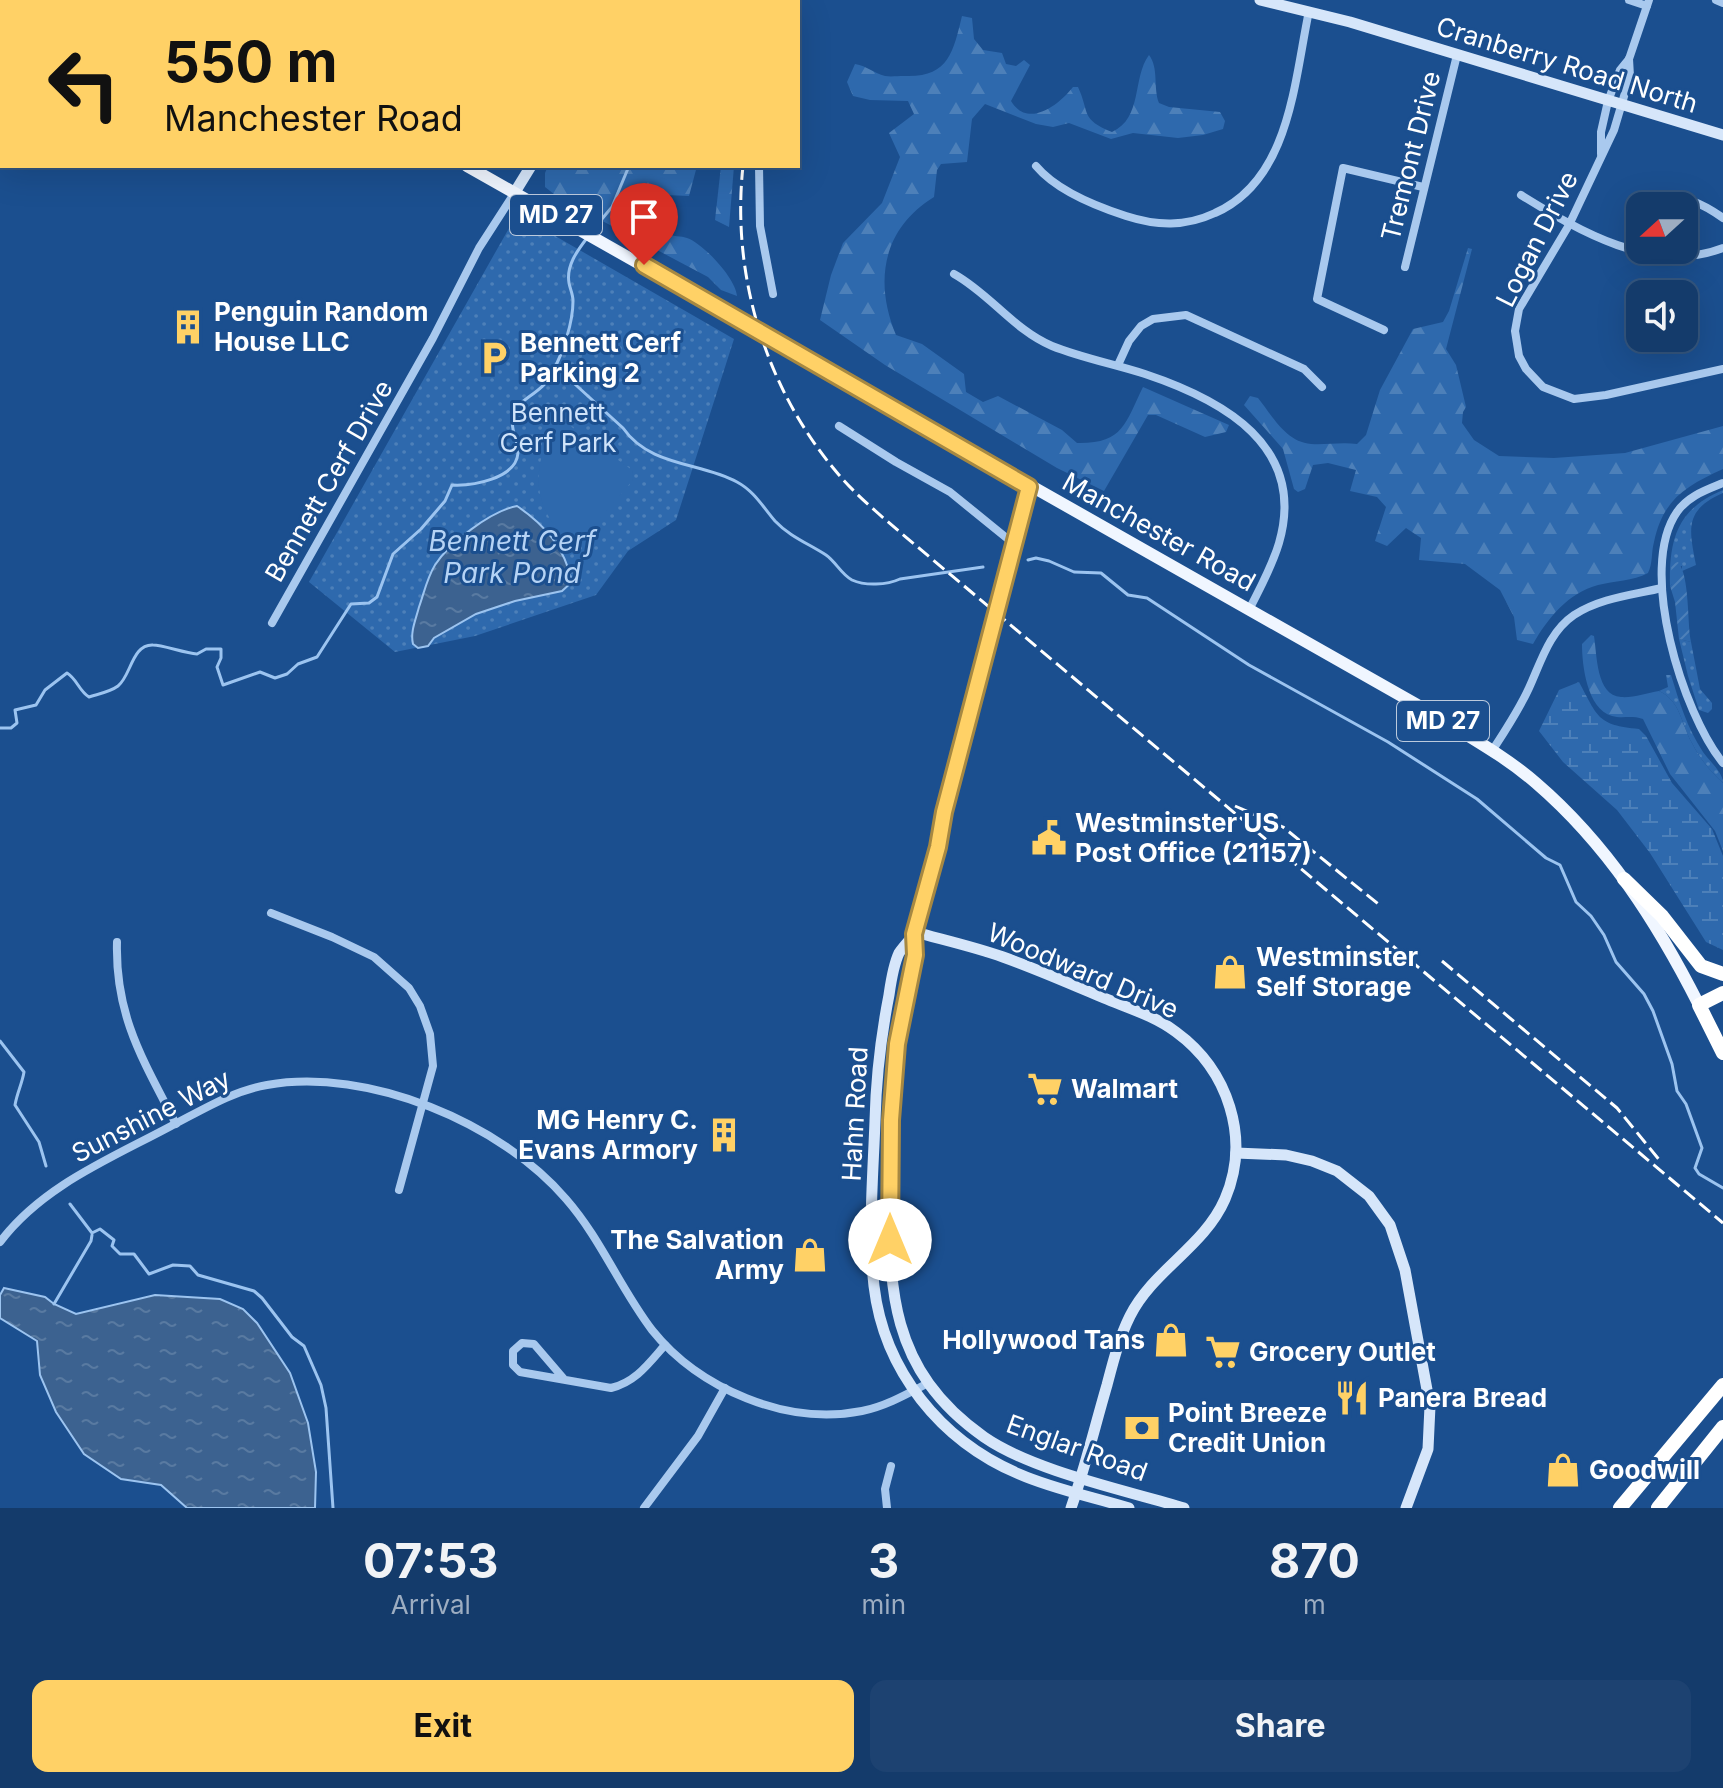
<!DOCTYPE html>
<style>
body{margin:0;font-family:Inter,sans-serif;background:#1d4271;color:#f1f3f6;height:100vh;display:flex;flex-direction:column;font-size:30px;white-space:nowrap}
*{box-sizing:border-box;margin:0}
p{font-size:26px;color:#9dadc1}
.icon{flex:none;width:44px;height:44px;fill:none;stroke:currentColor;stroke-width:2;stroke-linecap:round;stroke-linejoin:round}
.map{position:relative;height:1508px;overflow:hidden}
.panel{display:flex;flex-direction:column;background:#143b6b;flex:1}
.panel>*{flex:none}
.banner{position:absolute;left:0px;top:0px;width:800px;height:168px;box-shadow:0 8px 32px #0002,0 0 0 2px #33557e;background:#ffd166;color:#111;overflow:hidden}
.needle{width:52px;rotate:249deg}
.tools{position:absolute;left:1626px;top:192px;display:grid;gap:16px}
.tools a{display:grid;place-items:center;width:72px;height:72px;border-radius:16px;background:#143b6b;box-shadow:0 8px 32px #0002,0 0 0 2px #33557e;font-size:40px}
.pin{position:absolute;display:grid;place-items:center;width:68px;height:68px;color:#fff;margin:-82px -34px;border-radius:50% 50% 50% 0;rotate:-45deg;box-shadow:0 0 8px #0007}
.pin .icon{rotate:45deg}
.me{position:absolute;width:88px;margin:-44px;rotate:0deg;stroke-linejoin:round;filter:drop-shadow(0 0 6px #0008)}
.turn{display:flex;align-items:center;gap:28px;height:168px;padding:0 32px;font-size:36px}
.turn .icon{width:104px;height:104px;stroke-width:2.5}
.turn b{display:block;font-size:56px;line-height:68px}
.eta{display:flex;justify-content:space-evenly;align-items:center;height:136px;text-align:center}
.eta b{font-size:48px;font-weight:700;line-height:56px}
.primary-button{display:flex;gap:16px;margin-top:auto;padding:16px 32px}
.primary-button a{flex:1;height:92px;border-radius:16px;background:#ffd166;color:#111;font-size:32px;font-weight:700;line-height:92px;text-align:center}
.primary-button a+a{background:#1d4271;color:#f1f3f6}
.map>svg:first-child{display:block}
</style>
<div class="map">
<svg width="1723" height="1508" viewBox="0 0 1723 1508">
<defs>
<pattern id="grass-dots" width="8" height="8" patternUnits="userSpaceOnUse" patternTransform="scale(2)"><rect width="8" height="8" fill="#2e69ad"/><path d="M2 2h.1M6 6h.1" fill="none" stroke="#4d80b9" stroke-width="1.8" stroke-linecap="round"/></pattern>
<pattern id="forest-firs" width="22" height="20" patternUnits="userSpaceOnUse" patternTransform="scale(2)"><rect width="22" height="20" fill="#2e69ad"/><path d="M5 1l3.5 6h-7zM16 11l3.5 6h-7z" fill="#4d80b9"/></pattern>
<pattern id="wetland-marsh" width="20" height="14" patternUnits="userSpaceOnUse" patternTransform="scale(2)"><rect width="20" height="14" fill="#2e69ad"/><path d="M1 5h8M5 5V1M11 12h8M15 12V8" fill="none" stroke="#4d80b9"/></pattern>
<pattern id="garden-furrows" width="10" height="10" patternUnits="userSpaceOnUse" patternTransform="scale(2)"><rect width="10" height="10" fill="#2e69ad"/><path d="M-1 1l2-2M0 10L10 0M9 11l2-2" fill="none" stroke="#4d80b9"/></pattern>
<pattern id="water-ripples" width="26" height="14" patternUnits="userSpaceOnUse" patternTransform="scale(2)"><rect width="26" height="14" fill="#3c6290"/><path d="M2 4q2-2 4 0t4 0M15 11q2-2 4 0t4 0" fill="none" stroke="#597aa1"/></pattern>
</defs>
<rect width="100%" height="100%" fill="#1b4f8f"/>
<g fill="url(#grass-dots)">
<path d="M 517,214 L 734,339 L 676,520 L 628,551 L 596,595 L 475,636 L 395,652 L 309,582 Z"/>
<path d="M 1723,490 L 1723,493 C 1684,510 1689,529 1696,565 L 1682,571 L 1682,566 L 1672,568 L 1672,584 L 1670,586 C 1669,539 1677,509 1723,490 Z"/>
<path d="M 1679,639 L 1691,642 L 1700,689 L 1712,703 L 1712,709 L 1708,713 L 1699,710 L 1688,676 Z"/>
<path d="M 1666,675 L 1671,675 C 1679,701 1687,728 1703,752 C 1709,761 1723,772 1723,783 C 1710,771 1700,759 1692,743 C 1681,724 1681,701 1659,691 L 1668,687 Z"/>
</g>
<g fill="url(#forest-firs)">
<path d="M 962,16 L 972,18 L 974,39 L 983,50 L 1002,53 L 1006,64 L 1016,66 L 1024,60 L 1030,65 L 1011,101 C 1028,129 1059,105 1073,87 L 1078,87 C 1090,113 1080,119 1112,132 C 1143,118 1132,78 1149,55 C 1159,68 1153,88 1159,103 L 1169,107 L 1220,112 L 1225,121 L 1223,129 L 1203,135 L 1178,138 L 1133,133 L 1111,139 L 1069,123 L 1053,127 L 1036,124 L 985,104 L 972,119 L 967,162 L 941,164 L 937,170 L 934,197 C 882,229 874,282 896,335 L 922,344 L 964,374 L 966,392 L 983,402 L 998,396 L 1062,430 L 1077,443 C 1123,444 1125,424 1143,387 L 1229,425 L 1226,432 L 1205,437 L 1156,415 L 1148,415 L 1104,491 L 1057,468 L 885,365 L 820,320 L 831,275 L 843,243 L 882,203 L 900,157 L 889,133 L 914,114 L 908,101 L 870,100 L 853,96 L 847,82 L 855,64 C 867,66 874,73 885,76 C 890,77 898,76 904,76 C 948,78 953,53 962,16 Z"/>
<path d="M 548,166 L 697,166 L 689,196 L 666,195 L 657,210 L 667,235 C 673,236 681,236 687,238 C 704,244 736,279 737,296 L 721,290 L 708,277 L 559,198 L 545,187 L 545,173 Z"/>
<path d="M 721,166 L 734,166 L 729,227 L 715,220 Z"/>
<path d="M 1468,248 L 1472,249 L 1446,349 L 1456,365 L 1466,407 L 1463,412 L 1462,423 L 1474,440 L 1499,456 L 1554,458 L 1625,453 L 1723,426 L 1723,469 C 1686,486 1663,499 1654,542 C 1651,553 1653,563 1648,573 C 1633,581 1614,581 1598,585 C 1568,593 1548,618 1533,644 L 1517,640 L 1514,617 L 1500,590 L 1465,564 L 1419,560 L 1421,538 L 1406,528 L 1387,546 L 1375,541 L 1386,507 L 1377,497 L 1350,491 L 1356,470 L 1328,463 L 1313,465 L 1305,489 L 1298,492 L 1294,489 L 1283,449 L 1244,405 L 1250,396 L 1258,398 C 1272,415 1285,442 1311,444 C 1326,445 1341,442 1357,444 L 1366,435 L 1380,390 L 1413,329 L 1443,322 L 1449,311 Z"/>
<path d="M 1591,635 L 1594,636 C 1597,654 1596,696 1621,697 C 1633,698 1647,693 1659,691 C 1681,701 1681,724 1692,743 C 1700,759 1710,771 1723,783 L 1723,851 L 1715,831 L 1670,774 L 1643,719 C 1631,715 1622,719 1612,716 C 1587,709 1582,665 1582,644 Z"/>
</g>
<path fill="url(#wetland-marsh)" d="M 1579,682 C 1598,717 1597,725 1639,729 L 1646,736 L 1672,783 L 1712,829 L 1723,856 L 1723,950 L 1706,942 L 1650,853 L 1617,810 L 1563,762 L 1539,731 L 1559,690 Z"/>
<path fill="url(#garden-furrows)" d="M 1678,562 C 1690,576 1687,623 1691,642 L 1679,639 L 1675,602 L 1670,586 L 1672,584 L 1671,564 Z"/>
<path fill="#2e69ad" d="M 559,418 L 632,470 L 633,480 L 575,547 C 530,509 529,467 559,418 Z"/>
<g fill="url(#water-ripples)" stroke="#9cc4f0" stroke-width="2">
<path d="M 517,506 C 545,525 565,548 572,582 L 562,591 L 515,601 L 476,614 L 434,638 L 428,646 L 418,648 L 413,644 C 410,632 416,619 419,607 C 424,593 427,578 435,565 C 449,543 491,511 517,506 Z"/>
<path d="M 4,1288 L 45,1297 L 54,1304 L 76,1314 L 155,1295 L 220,1299 L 243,1309 L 257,1323 L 290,1373 L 308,1423 L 316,1472 L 315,1508 L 187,1508 L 161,1485 L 121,1479 L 84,1454 L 56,1412 L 40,1375 L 37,1341 L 0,1318 L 0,1295 Z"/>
</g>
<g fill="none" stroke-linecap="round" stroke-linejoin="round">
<g stroke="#9cc4f0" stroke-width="3">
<path d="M 721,2 L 722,0"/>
<path d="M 591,232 L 612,207 L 629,166"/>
<path d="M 555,366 L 623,428 C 650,467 701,462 737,482 C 754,491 763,507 775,521 C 789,536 809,544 826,555 C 836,562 841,574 852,580 C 865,586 887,585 900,579 L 983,567"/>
<path d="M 1028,560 L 1036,558 L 1049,561 L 1074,572 L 1101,573 L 1128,595 L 1147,598 L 1249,665 L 1388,742 L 1477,799 L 1546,858 L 1560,865 L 1576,902 L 1591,916 L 1604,935 L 1616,962 L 1644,994 L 1653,1011 L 1672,1064 L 1677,1091 L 1686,1104 L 1702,1148 L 1695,1168 L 1699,1174 L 1723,1188"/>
<path d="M 0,728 L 11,728 L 17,723 L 15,710 L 36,705 L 45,690 L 67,673 C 77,679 79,691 89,697 C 98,694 110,692 118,686 C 131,676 132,644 153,645 C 163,645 184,653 197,654 L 206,649 L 221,649 L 221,658 L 217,667 L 223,685 L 260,672 L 275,678 L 287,674 L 298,664 L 317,657 L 351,604 L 369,603 L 377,597 L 393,554 L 421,529 L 445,501 L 452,485 C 472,486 516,479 518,453 C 518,435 508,432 515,411 C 519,399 543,393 553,372 C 563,352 573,323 573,301 C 573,294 570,289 569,283 C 566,266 577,251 587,238"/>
<path d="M 0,1041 L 24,1072 C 22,1084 17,1093 15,1105 L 39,1142 L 46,1166"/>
<path d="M 70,1204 L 92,1233 L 100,1229 L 114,1240 L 112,1246 L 120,1254 L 134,1254 L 149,1274 L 173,1265 L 190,1266 L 198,1275 L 254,1291 L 262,1298 L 292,1337 L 304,1346 L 321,1385 L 326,1408 L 333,1508"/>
<path d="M 54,1304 L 91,1241 L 92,1235"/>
</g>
<g stroke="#a9c9ee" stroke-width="8">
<path d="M 1629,0 L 1647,6"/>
<path d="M 1716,0 L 1723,3"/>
<path d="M 791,2 L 792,0"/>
<path d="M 1629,59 L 1630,76 L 1614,130 L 1569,225 L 1519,309 L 1515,331 L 1519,356 L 1526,369 L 1543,387 L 1574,399 L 1606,395 L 1723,369"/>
<path d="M 1601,154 L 1601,132 L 1608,101 L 1620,70 L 1629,59 L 1649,0"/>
<path d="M 759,166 L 760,226 L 773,294"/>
<path d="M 1036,166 C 1057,191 1095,206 1126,216 C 1157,226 1185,227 1215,213 C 1290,180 1294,82 1309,11"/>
<path d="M 1521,195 C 1579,231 1653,275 1723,248"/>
<path d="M 1650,206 L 1656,197 C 1680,193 1704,204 1723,218"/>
<path d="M 1636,251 L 1640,237"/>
<path d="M 1405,267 L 1457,55"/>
<path d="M 954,274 C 990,294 1014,330 1052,346 C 1082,358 1114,364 1145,374 C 1223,400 1307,446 1279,543 C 1272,567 1260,588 1249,610"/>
<path d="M 1384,330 L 1317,299 L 1343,168 L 1423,187"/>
<path d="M 1118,365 L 1129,341 L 1141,326 L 1153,319 L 1186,315 L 1304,369 L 1322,387"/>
<path d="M 839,426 L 896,462 L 950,492 L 1014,544"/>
<path d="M 1723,483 C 1706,490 1688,496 1677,512 C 1637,569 1683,714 1723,763"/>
<path d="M 272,623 L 433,338 L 479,248 L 515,192"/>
<path d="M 1492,751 C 1505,731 1519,710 1529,688 C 1541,662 1549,632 1574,615 C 1600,598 1632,595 1662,588"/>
<path d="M 271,913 L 332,937 L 374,957 L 409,988 L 420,1006 L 430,1034 L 433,1066 L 399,1190"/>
<path d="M 117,942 C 115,1016 143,1060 176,1124"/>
<path d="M 0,1242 C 43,1185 112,1158 173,1125 C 204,1109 233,1091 267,1085 C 368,1067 501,1123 566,1199 C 601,1239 620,1288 652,1330 C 699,1389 787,1426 862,1411 C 886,1406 907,1394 928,1383"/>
<path d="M 564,1379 L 534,1344 L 522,1343 L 513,1351 L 513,1365 L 520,1372 L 611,1388 C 636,1382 649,1363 665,1345"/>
<path d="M 644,1508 L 698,1436 L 725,1388"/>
<path d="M 887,1508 L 885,1489 L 891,1466"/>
</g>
<g stroke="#d6e6fa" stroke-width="11">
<path d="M 1260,0 L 1350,22 L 1723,135"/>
<path d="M 624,2 L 625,0"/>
<path d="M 515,192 L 531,166"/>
<path d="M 1029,487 L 944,812 C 939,840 932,867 925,895 C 922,908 916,922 914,936 C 914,942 915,948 915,954 C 913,984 901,1014 897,1044 C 891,1090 891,1137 890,1183 C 888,1288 889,1370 984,1437 C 1033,1471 1125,1490 1184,1508"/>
<path d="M 915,932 C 944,940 975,947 1003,957 C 1037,969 1071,984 1104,998 C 1128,1008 1155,1016 1176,1032 C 1228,1070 1251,1138 1225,1199 C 1204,1247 1153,1270 1130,1316 C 1119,1338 1113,1362 1107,1385 C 1095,1426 1085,1468 1071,1508"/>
<path d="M 914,934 C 910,940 903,947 899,953 C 893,966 891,981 889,995 C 881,1036 876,1079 875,1121 C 873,1176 868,1232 874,1286 C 884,1371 941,1441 1019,1474 C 1053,1489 1093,1497 1129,1508"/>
<path d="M 1236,1153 L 1286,1155 L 1312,1161 L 1337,1171 L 1369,1196 L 1390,1225 L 1405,1270 L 1430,1406 L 1428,1449 L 1406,1508"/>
</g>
<g stroke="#f0f6ff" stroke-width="12">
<path d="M 172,0 L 175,2"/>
<path d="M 467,166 L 1428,711 C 1464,734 1504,755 1536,783 C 1607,844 1657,922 1699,1005"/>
</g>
<g stroke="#fff" stroke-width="14">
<path d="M 1624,879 L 1662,916 L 1701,966 L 1723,974"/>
<path d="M 1723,993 L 1699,1005 L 1723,1053"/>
<path d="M 1620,1508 L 1723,1385"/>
<path d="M 1658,1508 L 1723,1427"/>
</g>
<g stroke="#fff" stroke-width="3" stroke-dasharray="14 6" stroke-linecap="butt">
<path d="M 772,2 L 772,0"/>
<path d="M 743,166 C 731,276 766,390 839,475 C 857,496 880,515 901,533 L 1723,1223"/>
<path d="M 1235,806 L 1283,827 L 1382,907"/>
<path d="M 1442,961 L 1617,1108 L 1661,1162"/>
</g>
</g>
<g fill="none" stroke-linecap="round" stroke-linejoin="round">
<g stroke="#a68842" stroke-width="20">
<path id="route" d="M 644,265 L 1029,487 L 944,812 L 938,847 L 914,934 L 915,955 L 897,1044 L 891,1120 L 890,1240"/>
</g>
<use href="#route" stroke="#ffd166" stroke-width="14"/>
</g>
<defs>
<g id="building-bare" transform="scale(2.76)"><path d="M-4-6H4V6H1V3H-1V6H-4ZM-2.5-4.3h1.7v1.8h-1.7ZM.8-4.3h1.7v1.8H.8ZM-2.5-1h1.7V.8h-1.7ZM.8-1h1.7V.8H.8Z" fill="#ffd166" stroke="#1b4f8f" stroke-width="2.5" paint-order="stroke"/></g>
<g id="parking-bare" transform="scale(2.76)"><path d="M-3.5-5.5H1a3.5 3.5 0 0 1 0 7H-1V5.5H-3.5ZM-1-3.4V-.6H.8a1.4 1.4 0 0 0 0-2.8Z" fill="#ffd166" stroke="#1b4f8f" stroke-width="2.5" paint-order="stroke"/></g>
<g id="civic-bare" transform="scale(2.76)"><path d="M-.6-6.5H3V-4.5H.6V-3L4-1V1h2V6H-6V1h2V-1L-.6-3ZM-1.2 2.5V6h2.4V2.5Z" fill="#ffd166" stroke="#1b4f8f" stroke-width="2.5" paint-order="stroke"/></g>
<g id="shop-bare" transform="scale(2.76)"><path d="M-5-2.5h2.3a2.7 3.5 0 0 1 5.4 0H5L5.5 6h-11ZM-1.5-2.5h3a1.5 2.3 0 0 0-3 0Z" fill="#ffd166" stroke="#1b4f8f" stroke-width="2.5" paint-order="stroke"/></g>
<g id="supermarket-bare" transform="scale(2.76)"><path d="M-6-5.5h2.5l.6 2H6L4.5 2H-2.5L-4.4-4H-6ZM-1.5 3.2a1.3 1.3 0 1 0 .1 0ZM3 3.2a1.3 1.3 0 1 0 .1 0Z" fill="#ffd166" stroke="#1b4f8f" stroke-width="2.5" paint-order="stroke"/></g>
<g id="restaurant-bare" transform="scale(2.76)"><path d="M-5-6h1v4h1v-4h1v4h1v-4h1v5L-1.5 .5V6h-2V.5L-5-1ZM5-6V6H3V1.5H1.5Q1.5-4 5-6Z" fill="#ffd166" stroke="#1b4f8f" stroke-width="2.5" paint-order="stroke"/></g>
<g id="bank-bare" transform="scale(2.76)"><path d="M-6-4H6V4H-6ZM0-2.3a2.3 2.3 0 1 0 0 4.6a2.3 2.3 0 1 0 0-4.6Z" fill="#ffd166" stroke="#1b4f8f" stroke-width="2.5" paint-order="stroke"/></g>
</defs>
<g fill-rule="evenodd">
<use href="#building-bare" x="188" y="327"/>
<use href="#parking-bare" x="494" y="358"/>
<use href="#civic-bare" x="1049" y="838"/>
<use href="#shop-bare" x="1230" y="972"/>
<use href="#supermarket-bare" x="1045" y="1089"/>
<use href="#building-bare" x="724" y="1135"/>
<use href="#shop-bare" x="810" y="1255"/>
<use href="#shop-bare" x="1171" y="1340"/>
<use href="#supermarket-bare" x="1223" y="1352"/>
<use href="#restaurant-bare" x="1352" y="1398"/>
<use href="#bank-bare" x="1142" y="1428"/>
<use href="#shop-bare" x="1563" y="1470"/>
</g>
<g text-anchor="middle" stroke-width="6" stroke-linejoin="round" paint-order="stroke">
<g fill="#1b4f8f" stroke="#bbcadd" stroke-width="2">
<rect x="510" y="195" width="92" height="40" rx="6"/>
<rect x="1397" y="701" width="92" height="40" rx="6"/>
</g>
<g font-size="24" font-weight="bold" fill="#fff">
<text x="556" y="223">MD 27</text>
<text x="1443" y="729">MD 27</text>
</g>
<g font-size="26" fill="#fff" stroke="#1b4f8f">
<text transform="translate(1567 65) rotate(17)" y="9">Cranberry Road North</text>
<text transform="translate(1411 156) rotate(-76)" y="9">Tremont Drive</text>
<text transform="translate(1537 239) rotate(-63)" y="9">Logan Drive</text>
<text transform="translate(329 481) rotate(-60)" y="9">Bennett Cerf Drive</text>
<text transform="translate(1159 532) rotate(29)" y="9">Manchester Road</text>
<text transform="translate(1083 971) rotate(23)" y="9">Woodward Drive</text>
<text transform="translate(855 1114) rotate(-87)" y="9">Hahn Road</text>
<text transform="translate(151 1116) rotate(-27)" y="9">Sunshine Way</text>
<text transform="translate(1077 1448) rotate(20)" y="9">Englar Road</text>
</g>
<g font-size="26" font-weight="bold" fill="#fff" stroke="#1b4f8f" text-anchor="start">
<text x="214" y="321">Penguin Random<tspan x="214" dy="30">House LLC</tspan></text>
<text x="520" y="352">Bennett Cerf<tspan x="520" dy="30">Parking 2</tspan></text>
<text x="1075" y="832">Westminster US<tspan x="1075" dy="30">Post Office (21157)</tspan></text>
<text x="1256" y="966">Westminster<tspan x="1256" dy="30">Self Storage</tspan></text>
<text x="1071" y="1098">Walmart</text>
<text x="698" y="1129" text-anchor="end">MG Henry C.<tspan x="698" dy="30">Evans Armory</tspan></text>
<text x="784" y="1249" text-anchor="end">The Salvation<tspan x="784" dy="30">Army</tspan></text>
<text x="1145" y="1349" text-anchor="end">Hollywood Tans</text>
<text x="1249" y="1361">Grocery Outlet</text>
<text x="1378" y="1407">Panera Bread</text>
<text x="1168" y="1422">Point Breeze<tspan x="1168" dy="30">Credit Union</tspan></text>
<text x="1589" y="1479">Goodwill</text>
</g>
<g font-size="26" fill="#cfe3fa" stroke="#1b4f8f">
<text x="558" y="422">Bennett<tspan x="558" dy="30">Cerf Park</tspan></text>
</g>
<g font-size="28" font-style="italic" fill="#b5d3f5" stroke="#1b4f8f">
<text x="512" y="551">Bennett Cerf<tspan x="512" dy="32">Park Pond</tspan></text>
</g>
</g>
</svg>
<div class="tools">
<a><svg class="needle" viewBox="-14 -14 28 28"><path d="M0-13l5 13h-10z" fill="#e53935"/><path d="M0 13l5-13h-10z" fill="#9dadc1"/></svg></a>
<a><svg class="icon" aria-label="sound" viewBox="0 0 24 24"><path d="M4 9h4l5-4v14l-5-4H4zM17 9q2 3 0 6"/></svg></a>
</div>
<div class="pin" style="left:644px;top:265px;background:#d93025"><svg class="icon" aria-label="arrive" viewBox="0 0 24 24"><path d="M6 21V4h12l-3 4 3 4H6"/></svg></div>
<svg class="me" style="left:890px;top:1240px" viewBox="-20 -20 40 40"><circle r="19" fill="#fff"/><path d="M0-13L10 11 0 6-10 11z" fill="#ffd166"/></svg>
<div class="banner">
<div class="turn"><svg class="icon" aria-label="left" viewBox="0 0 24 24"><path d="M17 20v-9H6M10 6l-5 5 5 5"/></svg><div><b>550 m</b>Manchester Road</div></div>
</div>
</div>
<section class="panel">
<div class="eta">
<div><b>07:53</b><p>Arrival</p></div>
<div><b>3</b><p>min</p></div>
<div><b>870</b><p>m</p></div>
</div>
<div class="primary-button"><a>Exit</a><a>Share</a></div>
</section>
